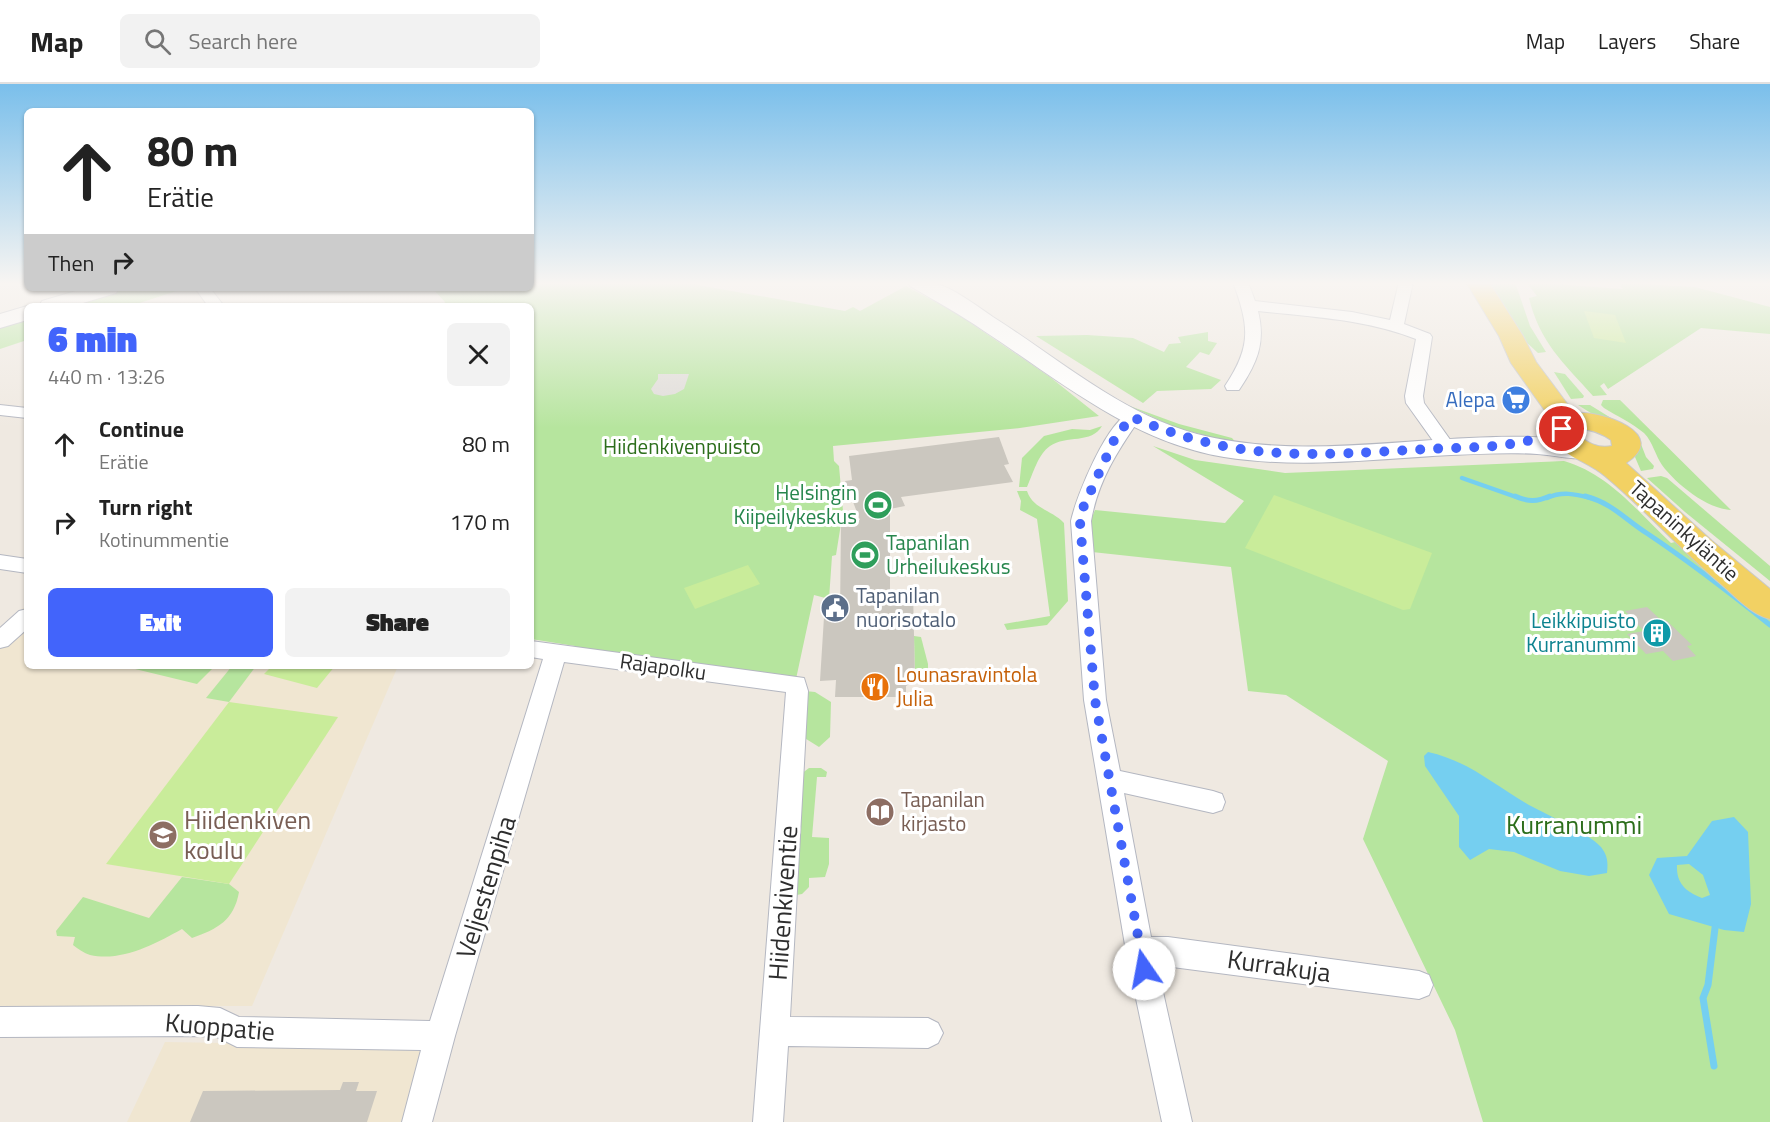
<!DOCTYPE html>
<meta charset="utf-8">
<style>
body{margin:0;font-family:"Titillium Web",sans-serif;background:#f2f2f2;color:#222;height:100vh;display:flex;flex-direction:column;font-size:22px;white-space:nowrap}
*{box-sizing:border-box;margin:0}
p{font-size:20px;color:#767676}
.icon{flex:none;width:33px;height:33px;fill:none;stroke:currentColor;stroke-width:2;stroke-linecap:round;stroke-linejoin:round}
.map{position:relative;flex:1;overflow:hidden}
.panel{position:absolute;left:24px;top:219px;width:510px;height:366px;display:flex;flex-direction:column;background:#fff;border-radius:9px;box-shadow:0 2px 4px #0004}
.panel>*{flex:none}
.banner{position:absolute;left:24px;top:24px;width:510px;height:183px;border-radius:9px;box-shadow:0 2px 4px #0004;background:#fff;color:#222;overflow:hidden}
.pin{position:absolute;display:grid;place-items:center;width:51px;height:51px;color:#fff;margin:-26px;border:3px solid #fff;border-radius:50%;box-shadow:0 2px 6px #0007}
.me{position:absolute;width:66px;margin:-33px;rotate:348deg;stroke-linejoin:round;filter:drop-shadow(0 0 4px #0008)}
.turn{display:flex;align-items:center;gap:21px;height:126px;padding:0 24px;font-size:27px}
.turn .icon{width:78px;height:78px;stroke-width:2.5}
.turn b{display:block;font-size:42px;line-height:51px}
.then{display:flex;align-items:center;height:57px;padding:0 24px;background:#0003;gap:12px;font-size:22px}
.round{display:grid;place-items:center;flex:none;width:63px;height:63px;border-radius:9px;background:#f2f2f2}
.head{display:flex;align-items:center;justify-content:space-between;height:102px;padding:0 24px}
h1{font-size:36px;font-weight:800;line-height:45px;color:#4264fb}
.action{display:flex;gap:12px;margin-top:auto;padding:12px 24px}
.action a{flex:1;height:69px;border-radius:9px;background:#4264fb;color:#fff;font-size:24px;font-weight:800;line-height:69px;text-align:center}
.action a+a{background:#f2f2f2;color:#222}
ul{padding:0;list-style:none}
li{display:flex;align-items:center;gap:18px;height:78px;padding:0 24px}
li div{flex:1}
li b{display:block;font-size:22px}
li em{font-style:normal}
header{display:flex;align-items:center;gap:36px;box-sizing:border-box;height:84px;padding:0 30px;background:#fff;border-bottom:2px solid #e0e0e0}
header strong{font-size:28px}
nav{display:flex;gap:33px;margin-inline-start:auto;font-size:21px}
.search{width:420px;height:54px;background:#f2f2f2;display:flex;align-items:center;gap:15px;box-sizing:border-box;padding:0 21px;border-radius:9px;color:#767676;font-size:22px}
.map>svg:first-child{display:block}
</style>
<header>
<strong>Map</strong>
<div class="search"><svg class="icon" aria-label="search" viewBox="0 0 24 24"><circle cx="10" cy="10" r="6"/><path d="M15 15l6 6"/></svg>Search here</div>
<nav><a>Map</a><a>Layers</a><a>Share</a></nav>
</header>
<div class="map">
<svg width="1770" height="1038" viewBox="0 0 1770 1038">
<rect width="100%" height="100%" fill="#efe9e1"/>
<g fill="#f0e6d1">
<path d="M 27,521 L 27,582 L 398,582 L 252,922 L 0,922 L 0,543 Z"/>
<path d="M 165,958 L 428,962 L 405,1038 L 127,1038 Z"/>
</g>
<g fill="#b6e59e">
<path d="M 531,198 L 681,198 L 845,227 L 853,223 L 860,227 L 906,202 L 956,229 L 1050,293 L 1099,332 L 1020,344 L 833,362 L 834,377 L 839,382 L 843,427 L 836,471 L 832,472 L 829,515 L 814,511 L 796,595 L 574,565 L 575,562 L 531,555 L 531,222 L 443,222 L 445,218 L 432,204 L 531,204 Z"/>
<path d="M 1486,198 L 1515,198 L 1530,242 L 1546,268 L 1538,269 L 1523,255 Z"/>
<path d="M 1526,198 L 1623,205 L 1619,199 L 1695,203 L 1770,223 L 1770,250 L 1701,244 L 1608,305 L 1604,299 L 1600,302 L 1607,311 L 1593,312 C 1563,278 1540,259 1529,214 L 1537,212 Z"/>
<path d="M 119,204 L 186,204 L 130,222 L 61,222 Z"/>
<path d="M 27,235 L 27,256 L 0,265 L 0,244 Z"/>
<path d="M 1208,248 L 1208,257 L 1217,259 L 1209,271 L 1200,268 L 1186,283 L 1221,296 L 1211,305 L 1157,307 L 1143,319 L 1036,252 L 1087,251 L 1133,254 L 1164,268 L 1169,260 L 1181,259 L 1178,253 Z"/>
<path d="M 1554,288 L 1565,290 L 1584,312 L 1583,314 L 1571,315 Z"/>
<path d="M 1603,316 L 1620,316 L 1731,426 C 1707,425 1676,400 1662,381 C 1655,371 1653,358 1644,349 C 1632,339 1617,332 1604,324 L 1601,321 Z"/>
<path d="M 1127,321 L 1179,340 L 1232,354 L 1237,360 L 1174,343 Z"/>
<path d="M 1578,321 L 1590,321 L 1624,342 L 1639,355 L 1646,373 L 1654,382 L 1653,385 L 1641,387 L 1635,373 L 1637,366 L 1602,336 Z"/>
<path d="M 1102,342 C 1092,360 1066,351 1050,362 C 1038,370 1033,390 1027,403 L 1019,403 L 1022,374 L 1044,352 L 1072,345 L 1090,346 Z"/>
<path d="M 1153,362 L 1195,376 L 1285,389 L 1564,377 C 1609,390 1637,427 1671,459 L 1679,457 L 1770,532 L 1770,1038 L 1483,1038 L 1455,946 L 1363,755 L 1388,677 L 1286,611 L 1248,607 L 1231,483 L 1092,468 L 1090,438 L 1095,426 L 1225,439 L 1244,417 Z"/>
<path d="M 1661,392 L 1667,394 L 1770,482 L 1770,497 L 1685,428 L 1647,394 Z"/>
<path d="M 1017,407 L 1027,407 C 1033,425 1052,426 1064,439 L 1068,517 L 1047,541 L 1007,546 L 1004,540 L 1050,532 L 1037,435 L 1020,426 L 1021,417 Z"/>
<path d="M 914,552 L 921,553 L 928,580 L 928,597 L 915,597 Z"/>
<path d="M 133,582 L 215,582 L 197,600 L 131,584 Z"/>
<path d="M 232,582 L 256,582 L 229,618 L 206,614 Z"/>
<path d="M 805,607 L 815,608 L 831,618 L 830,653 L 819,663 L 803,653 Z"/>
<path d="M 809,684 L 821,684 L 827,688 L 826,693 L 817,693 L 812,753 L 829,754 L 829,780 L 825,793 L 809,794 L 809,803 L 802,810 L 791,812 L 801,690 Z"/>
<path d="M 182,793 L 229,800 L 239,808 C 234,836 218,845 192,854 L 182,845 C 155,860 122,878 90,871 C 84,869 78,865 73,861 L 75,853 L 57,852 L 56,847 L 83,813 L 149,834 Z"/>
</g>
<g fill="#c9ec9a">
<path d="M 1584,227 L 1615,231 L 1626,259 L 1594,254 Z"/>
<path d="M 1274,411 L 1432,469 L 1410,525 L 1403,526 L 1245,464 Z"/>
<path d="M 748,481 L 760,500 L 695,525 L 684,504 Z"/>
<path d="M 272,582 L 335,582 L 317,604 L 264,590 Z"/>
<path d="M 229,618 L 338,633 L 229,800 L 106,780 Z"/>
</g>
<path fill="#dfdcd8" d="M 658,290 L 689,290 L 684,305 L 675,310 L 663,312 L 654,310 L 651,305 L 658,295 Z"/>
<g fill="#75cff0" fill-rule="evenodd">
<path d="M 1428,668 C 1469,677 1494,701 1529,721 C 1549,732 1586,747 1601,763 C 1608,772 1608,779 1607,789 L 1589,792 L 1560,787 L 1514,768 L 1489,765 L 1470,776 L 1459,763 L 1459,732 L 1425,682 L 1424,672 Z"/>
<path d="M 1734,733 L 1748,748 L 1751,820 L 1744,848 L 1724,846 L 1669,830 L 1649,791 L 1657,774 L 1687,772 L 1712,737 ZM 1689,780 L 1703,791 L 1710,811 L 1702,814 C 1686,808 1676,799 1677,781 Z"/>
</g>
<g fill="none" stroke-linecap="round" stroke-linejoin="round">
<g stroke="#75cff0" stroke-width="4.5">
<path d="M 1462,394 L 1519,414"/>
<path d="M 1547,414 C 1562,407 1575,410 1591,414"/>
</g>
<g stroke="#75cff0" stroke-width="5">
<path d="M 1515,412 C 1528,418 1537,418 1550,412"/>
<path d="M 1585,412 C 1614,420 1624,435 1648,450 C 1690,478 1730,509 1770,541"/>
</g>
<path stroke="#75cff0" stroke-width="7" d="M 1714,982 L 1703,914 L 1708,901 L 1715,844"/>
</g>
<g fill="#cbc7bf">
<path d="M 999,353 L 1009,380 L 1004,381 L 1013,398 L 901,413 L 905,422 L 890,425 L 890,506 L 913,506 L 915,597 L 906,602 L 906,613 L 835,613 L 836,596 L 820,597 L 824,533 L 840,533 L 841,436 L 860,436 L 845,397 L 852,396 L 849,372 Z"/>
<path d="M 1647,523 L 1663,538 L 1667,537 L 1692,561 L 1687,562 L 1696,572 L 1673,577 L 1663,567 L 1646,570 L 1627,550 L 1644,547 L 1625,527 Z"/>
<path d="M 343,998 L 359,998 L 356,1007 L 377,1007 L 367,1038 L 190,1038 L 203,1007 L 340,1006 Z"/>
</g>
<g fill="none" stroke-linecap="round" stroke-linejoin="round">
<g stroke="#b4b7c1" stroke-width="2">
<g id="street">
<path d="M 1233,198 L 1248,198 L 1255,217 L 1352,228 L 1390,236 L 1399,198 L 1413,198 L 1404,240 L 1430,250 L 1432,253 L 1423,312 L 1424,319 L 1456,364 L 1453,368 L 1441,368 L 1406,319 L 1405,312 L 1416,255 C 1365,235 1311,233 1258,227 C 1266,259 1257,279 1239,306 L 1227,306 L 1225,302 C 1252,262 1249,242 1233,198 Z"/>
<path d="M 195,204 L 210,204 L 224,222 L 208,222 Z"/>
<path d="M 0,321 L 27,324 L 27,334 L 0,331 Z"/>
<path d="M 1132,328 L 1138,329 L 1141,333 C 1118,366 1098,397 1091,437 L 1106,616 L 1120,687 L 1213,707 L 1222,710 L 1225,718 L 1222,726 L 1213,729 L 1124,709 L 1151,853 L 1168,853 L 1419,887 L 1429,891 L 1433,901 L 1429,911 L 1419,915 L 1157,881 L 1192,1038 L 1162,1038 L 1126,867 L 1084,616 L 1071,437 C 1076,413 1108,334 1132,328 Z"/>
<path d="M 0,471 L 27,475 L 27,489 L 0,485 Z"/>
<path d="M 27,525 L 27,545 L 8,562 L 0,564 L 0,544 L 19,527 Z"/>
<path d="M 531,557 L 804,594 L 808,607 L 790,933 L 928,934 L 938,939 L 943,949 L 938,959 L 928,964 L 788,962 L 783,1038 L 753,1038 L 786,608 L 564,578 L 455,952 L 432,1038 L 402,1038 L 421,966 L 237,963 L 217,953 L 198,952 L 0,953 L 0,923 L 198,922 L 220,924 L 239,933 L 430,937 L 543,575 L 531,573 Z"/>
</g>
</g>
<g stroke="#b4b7c1" stroke-width="2">
<g id="secondary">
<path d="M 907,198 C 915,198 926,196 934,199 C 954,204 975,221 993,233 C 1058,274 1121,330 1197,350 C 1287,373 1378,358 1469,354 C 1509,352 1552,351 1591,361 L 1595,367 L 1591,373 C 1574,377 1555,371 1537,370 C 1508,368 1479,370 1451,371 C 1374,375 1300,385 1224,373 C 1132,358 1059,296 984,247 C 960,230 935,217 910,202 Z"/>
<path d="M 86,204 L 119,204 L 116,209 L 73,222 L 39,222 L 42,217 Z"/>
<path d="M 27,222 L 27,236 L 0,244 L 0,230 Z"/>
</g>
</g>
<g stroke="#c9c9c9" stroke-width="2">
<path id="primary" d="M 1466,198 L 1489,198 L 1523,252 L 1536,278 L 1574,329 C 1601,326 1671,350 1626,379 L 1712,457 L 1770,505 L 1770,535 C 1751,530 1737,514 1722,501 C 1682,467 1646,426 1605,392 C 1583,374 1566,376 1548,349 L 1553,338 L 1511,279 L 1499,252 ZM 1581,345 C 1593,346 1601,349 1611,356 L 1612,362 C 1598,365 1587,359 1576,349 Z"/>
</g>
<use href="#street" fill="#fff" fill-rule="evenodd"/>
<use href="#secondary" fill="#fff" fill-rule="evenodd"/>
<use href="#primary" fill="#f2d163" fill-rule="evenodd"/>
</g>
<linearGradient id="sky" x2="0" y2="1"><stop stop-color="#7abfeb"/><stop offset="0.58" stop-color="#f8f5f2"/><stop offset="1" stop-color="#f8f5f2" stop-opacity="0"/></linearGradient>
<rect width="1770" height="344" fill="url(#sky)"/>
<g fill="none" stroke-linecap="round" stroke-linejoin="round">
<path stroke="#4264fb" stroke-width="10" stroke-dasharray="0 18" d="M 1144,885 L 1095,616 L 1080,438 L 1083,424 L 1116,352 L 1132,333 C 1240,380 1314,371 1428,365 C 1472,363 1522,365 1562,345"/>
</g>
<defs>
<g id="supermarket-disc" transform="scale(1.5)"><circle r="9.5" fill="#3f7fe0" stroke="#fff"/><path d="M-6-5.5h2.5l.6 2H6L4.5 2H-2.5L-4.4-4H-6ZM-1.5 3.2a1.3 1.3 0 1 0 .1 0ZM3 3.2a1.3 1.3 0 1 0 .1 0Z" fill="#fff"/></g>
<g id="stadium-disc" transform="scale(1.5)"><circle r="9.5" fill="#2e9e5b" stroke="#fff"/><path d="M0-5a6.5 5 0 1 0 0 10a6.5 5 0 1 0 0-10ZM-3.5-1.8h7v3.6h-7Z" fill="#fff"/></g>
<g id="civic-disc" transform="scale(1.5)"><circle r="9.5" fill="#5c6f8a" stroke="#fff"/><path d="M-.6-6.5H3V-4.5H.6V-3L4-1V1h2V6H-6V1h2V-1L-.6-3ZM-1.2 2.5V6h2.4V2.5Z" fill="#fff"/></g>
<g id="building-disc" transform="scale(1.5)"><circle r="9.5" fill="#0f9aa8" stroke="#fff"/><path d="M-4-6H4V6H1V3H-1V6H-4ZM-2.5-4.3h1.7v1.8h-1.7ZM.8-4.3h1.7v1.8H.8ZM-2.5-1h1.7V.8h-1.7ZM.8-1h1.7V.8H.8Z" fill="#fff"/></g>
<g id="restaurant-disc" transform="scale(1.5)"><circle r="9.5" fill="#e8710a" stroke="#fff"/><path d="M-5-6h1v4h1v-4h1v4h1v-4h1v5L-1.5 .5V6h-2V.5L-5-1ZM5-6V6H3V1.5H1.5Q1.5-4 5-6Z" fill="#fff"/></g>
<g id="library-disc" transform="scale(1.5)"><circle r="9.5" fill="#8d6e63" stroke="#fff"/><path d="M-6-4Q-3-5.5-.7-3.5V5Q-3 3-6 4ZM6-4Q3-5.5 .7-3.5V5Q3 3 6 4Z" fill="#fff"/></g>
<g id="school-disc" transform="scale(1.5)"><circle r="9.5" fill="#8d6e63" stroke="#fff"/><path d="M0-5L7-2L0 1L-7-2ZM-4 1L0 2.5L4 1V4Q0 6-4 4Z" fill="#fff"/></g>
</defs>
<g fill-rule="evenodd">
<use href="#supermarket-disc" x="1516" y="316"/>
<use href="#stadium-disc" x="878" y="421"/>
<use href="#stadium-disc" x="865" y="471"/>
<use href="#civic-disc" x="835" y="524"/>
<use href="#building-disc" x="1657" y="549"/>
<use href="#restaurant-disc" x="875" y="603"/>
<use href="#library-disc" x="880" y="728"/>
<use href="#school-disc" x="163" y="751"/>
</g>
<g text-anchor="middle" stroke-width="6" stroke-linejoin="round" paint-order="stroke">
<g font-size="21" fill="#366cbe" stroke="#fff" text-anchor="end">
<text x="1495" y="323">Alepa</text>
</g>
<g font-size="21" fill="#2c6e1b" stroke="#fff">
<text x="682" y="370">Hiidenkivenpuisto</text>
</g>
<g font-size="21" fill="#27864d" stroke="#fff" text-anchor="end">
<text x="857" y="416">Helsingin<tspan x="857" dy="24">Kiipeilykeskus</tspan></text>
<text x="886" y="466" text-anchor="start">Tapanilan<tspan x="886" dy="24">Urheilukeskus</tspan></text>
</g>
<g font-size="21" fill="#2e2e2e" stroke="#fff">
<text transform="translate(1684 447) rotate(42)" y="7">Tapaninkyläntie</text>
<text transform="translate(663 583) rotate(8)" y="7">Rajapolku</text>
</g>
<g font-size="21" fill="#4e5e75" stroke="#fff" text-anchor="start">
<text x="856" y="519">Tapanilan<tspan x="856" dy="24">nuorisotalo</tspan></text>
</g>
<g font-size="21" fill="#0d838f" stroke="#fff" text-anchor="end">
<text x="1636" y="544">Leikkipuisto<tspan x="1636" dy="24">Kurranummi</tspan></text>
</g>
<g font-size="21" fill="#c56008" stroke="#fff" text-anchor="start">
<text x="896" y="598">Lounasravintola<tspan x="896" dy="24">Julia</tspan></text>
</g>
<g font-size="21" fill="#785e54" stroke="#fff" text-anchor="start">
<text x="901" y="723">Tapanilan<tspan x="901" dy="24">kirjasto</tspan></text>
</g>
<g font-size="26" fill="#785e54" stroke="#fff" text-anchor="start">
<text x="184" y="745">Hiidenkiven<tspan x="184" dy="30">koulu</tspan></text>
</g>
<g font-size="26" fill="#2c6e1b" stroke="#fff">
<text x="1574" y="750">Kurranummi</text>
</g>
<g font-size="26" fill="#2e2e2e" stroke="#fff">
<text transform="translate(486 803) rotate(-73)" y="9">Veljestenpiha</text>
<text transform="translate(783 819) rotate(-86)" y="9">Hiidenkiventie</text>
<text transform="translate(1279 882) rotate(8)" y="9">Kurrakuja</text>
<text transform="translate(220 943) rotate(5)" y="9">Kuoppatie</text>
</g>
</g>
</svg>
<div class="pin" style="left:1562px;top:345px;background:#d93025"><svg class="icon" aria-label="arrive" viewBox="0 0 24 24"><path d="M6 21V4h12l-3 4 3 4H6"/></svg></div>
<svg class="me" style="left:1144px;top:885px" viewBox="-20 -20 40 40"><circle r="19" fill="#fff"/><path d="M0-13L10 11 0 6-10 11z" fill="#4264fb"/></svg>
<div class="banner">
<div class="turn"><svg class="icon" aria-label="ahead" viewBox="0 0 24 24"><path d="M12 20V5M6 11l6-6 6 6"/></svg><div><b>80 m</b>Erätie</div></div>
<div class="then">Then<svg class="icon" aria-label="right" viewBox="0 0 24 24"><path d="M7 20v-9h11M14 6l5 5-5 5"/></svg></div>
</div>
<section class="panel">
<div class="head"><div><h1>6 min</h1><p>440 m · 13:26</p></div><a class="round"><svg class="icon" aria-label="close" viewBox="0 0 24 24"><path d="M6 6l12 12M18 6L6 18"/></svg></a></div>
<ul>
<li><svg class="icon" aria-label="ahead" viewBox="0 0 24 24"><path d="M12 20V5M6 11l6-6 6 6"/></svg><div><b>Continue</b><p>Erätie</p></div><em>80 m</em></li>
<li><svg class="icon" aria-label="right" viewBox="0 0 24 24"><path d="M7 20v-9h11M14 6l5 5-5 5"/></svg><div><b>Turn right</b><p>Kotinummentie</p></div><em>170 m</em></li>
</ul>
<div class="action"><a>Exit</a><a>Share</a></div>
</section>
</div>
